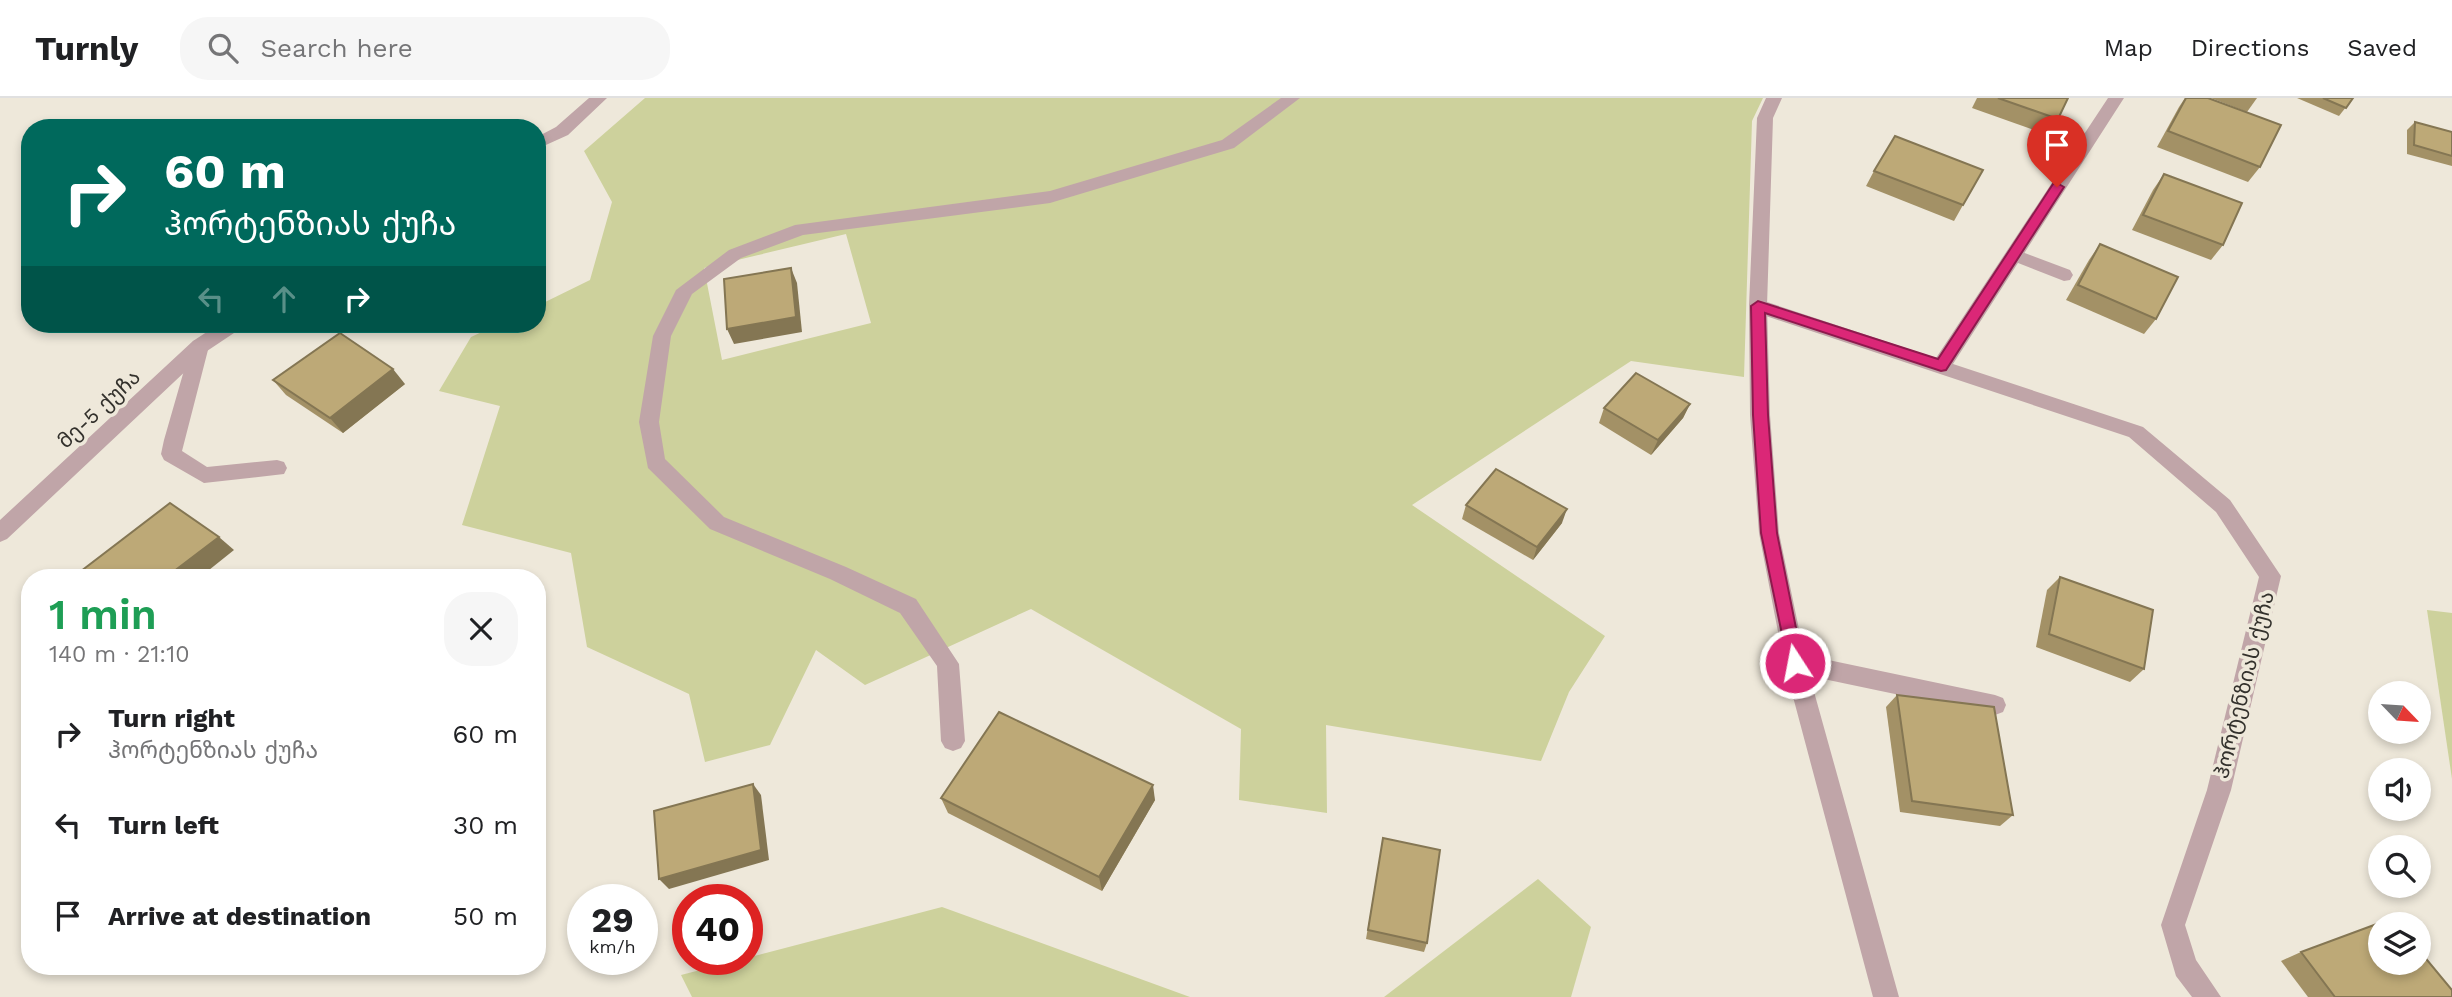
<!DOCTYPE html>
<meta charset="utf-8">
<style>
body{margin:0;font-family:"Work Sans","Noto Sans Georgian",sans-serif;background:#f6f6f6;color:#202124;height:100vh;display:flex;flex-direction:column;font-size:26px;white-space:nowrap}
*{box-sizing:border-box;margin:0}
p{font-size:23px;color:#757577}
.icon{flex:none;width:38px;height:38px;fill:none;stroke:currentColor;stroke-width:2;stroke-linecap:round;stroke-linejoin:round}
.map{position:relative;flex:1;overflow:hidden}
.sheet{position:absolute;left:21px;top:471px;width:525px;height:406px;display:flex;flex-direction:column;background:#fff;border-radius:28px;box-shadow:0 4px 10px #0003}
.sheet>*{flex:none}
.banner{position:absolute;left:21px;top:21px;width:525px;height:214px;border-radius:28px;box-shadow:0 4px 10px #0003;background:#00695c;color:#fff;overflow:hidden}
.needle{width:46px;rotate:115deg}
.buttons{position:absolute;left:2368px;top:583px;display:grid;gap:14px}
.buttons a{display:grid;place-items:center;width:63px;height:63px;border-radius:50%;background:#fff;box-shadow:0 4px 10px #0003;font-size:35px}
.speed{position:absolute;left:567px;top:786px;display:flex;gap:14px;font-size:35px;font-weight:700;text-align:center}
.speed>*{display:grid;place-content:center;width:91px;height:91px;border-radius:50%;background:#fff;box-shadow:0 4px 10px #0003;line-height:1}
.speed small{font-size:18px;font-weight:400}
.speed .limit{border:10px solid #d22;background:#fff;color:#111}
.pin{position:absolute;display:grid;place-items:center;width:60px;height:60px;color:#fff;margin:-72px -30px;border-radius:50% 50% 50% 0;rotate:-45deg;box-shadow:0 0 7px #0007}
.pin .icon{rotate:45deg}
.me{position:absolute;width:77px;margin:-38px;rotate:349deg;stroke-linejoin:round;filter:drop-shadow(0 0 5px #0008)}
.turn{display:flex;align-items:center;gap:24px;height:147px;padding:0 28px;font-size:32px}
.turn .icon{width:91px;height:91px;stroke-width:2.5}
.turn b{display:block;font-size:49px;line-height:60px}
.lanes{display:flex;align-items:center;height:66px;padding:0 28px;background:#0003;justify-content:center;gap:35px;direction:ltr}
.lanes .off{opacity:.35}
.round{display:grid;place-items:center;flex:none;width:74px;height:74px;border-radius:28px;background:#f6f6f6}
.summary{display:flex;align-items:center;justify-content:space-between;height:119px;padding:0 28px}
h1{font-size:42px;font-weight:600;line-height:52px;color:#1e9e55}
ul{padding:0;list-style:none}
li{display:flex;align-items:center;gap:21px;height:91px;padding:0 28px}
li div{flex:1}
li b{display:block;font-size:26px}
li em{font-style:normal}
header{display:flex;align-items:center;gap:42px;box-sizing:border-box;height:98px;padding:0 35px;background:#fff;border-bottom:2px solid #e0e0e0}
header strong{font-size:33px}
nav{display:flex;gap:38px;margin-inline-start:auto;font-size:24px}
.search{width:490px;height:63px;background:#f6f6f6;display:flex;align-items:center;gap:18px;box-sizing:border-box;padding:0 24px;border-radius:28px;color:#757577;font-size:26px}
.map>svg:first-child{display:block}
</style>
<header>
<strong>Turnly</strong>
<div class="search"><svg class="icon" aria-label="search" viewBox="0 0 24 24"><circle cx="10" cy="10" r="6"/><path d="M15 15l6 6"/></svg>Search here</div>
<nav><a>Map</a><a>Directions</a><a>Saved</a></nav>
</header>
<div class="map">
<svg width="2452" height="899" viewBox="0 0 2452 899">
<rect width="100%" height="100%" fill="#eee8da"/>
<g fill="#cdd19c" fill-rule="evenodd">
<path d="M 645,0 L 1763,0 L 1752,23 L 1744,279 L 1631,263 L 1412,407 L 1605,538 L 1569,594 L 1541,663 L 1326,627 L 1327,715 L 1239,702 L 1241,631 L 1031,511 L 865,587 L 816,552 L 770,647 L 705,664 L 689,596 L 587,549 L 571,455 L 462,427 L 500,308 L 439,293 L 471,239 L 499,226 L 537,226 L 537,208 L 590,182 L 612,104 L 584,53 ZM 846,136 L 871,225 L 722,262 L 704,170 Z"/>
<path d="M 2427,512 L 2452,515 L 2452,681 Z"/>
<path d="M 1538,781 L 1591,829 L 1571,899 L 1384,899 Z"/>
<path d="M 942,809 L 1190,899 L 692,899 L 681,877 Z"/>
</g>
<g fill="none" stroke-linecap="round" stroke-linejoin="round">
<g fill="#c0a5a8" fill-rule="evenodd">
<path d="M 1281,0 L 1300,0 L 1234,50 L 1050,105 L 803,137 L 741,160 L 692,196 L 671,238 L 659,324 L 665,361 L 724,419 L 846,469 L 916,501 L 959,566 L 965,643 L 961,650 L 953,653 L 945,650 L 941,643 L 937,568 L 900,515 L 830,481 L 710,431 L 648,370 L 639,324 L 653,238 L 676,192 L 729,152 L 795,127 L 1050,93 L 1222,42 Z"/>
<path d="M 2014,151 L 2070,172 L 2073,177 L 2070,182 L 2064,183 L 2008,161 L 2005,157 L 2008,153 Z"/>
<path d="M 200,241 L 207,243 L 209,248 L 182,353 L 207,369 L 277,362 L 284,364 L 287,370 L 284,376 L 204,385 L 164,362 L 161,356 L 164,342 L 191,248 L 193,243 Z"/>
<path d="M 1795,555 L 1995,597 L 2003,600 L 2006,607 L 2003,614 L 1995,617 L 1795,575 L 1787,572 L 1784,565 L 1787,558 Z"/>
</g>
<g fill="#c0a5a8" fill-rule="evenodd">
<path d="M 589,0 L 607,0 L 568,37 L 537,51 L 537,39 L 556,29 Z"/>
<path d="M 2108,0 L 2124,0 L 1953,266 L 2143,329 L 2230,402 L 2281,478 L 2231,692 L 2185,827 L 2196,862 L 2221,899 L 2192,899 L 2176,878 L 2161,827 L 2207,692 L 2259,479 L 2216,414 L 2129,339 L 1751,213 L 1749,208 L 1751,203 L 1758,201 L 1936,260 Z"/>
<path d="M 219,226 L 242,226 L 240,231 L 207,253 L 7,441 L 0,444 L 0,422 L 193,243 Z"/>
</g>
<path fill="#c0a5a8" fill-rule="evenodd" d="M 1766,0 L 1782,0 L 1773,20 L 1767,208 L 1770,317 L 1779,435 L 1806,565 L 1899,899 L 1873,899 L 1784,565 L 1759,435 L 1750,317 L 1749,208 L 1757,20 Z"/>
</g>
<g fill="#a39166">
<path d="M 1977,0 L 2068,0 L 2058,21 L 2048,37 L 1972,10 Z"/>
<path d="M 2185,0 L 2208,0 L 2260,69 L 2248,84 L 2157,49 L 2179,9 Z"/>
<path d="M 2211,0 L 2257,0 L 2247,14 Z"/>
<path d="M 2297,0 L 2353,0 L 2339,18 Z"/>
<path d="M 2415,24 L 2452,34 L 2452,68 L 2407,56 L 2407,32 Z"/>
<path d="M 1874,73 L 1963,107 L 1954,123 L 1866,88 Z"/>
<path d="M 2164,76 L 2223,147 L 2211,162 L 2132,132 L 2153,92 Z"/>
<path d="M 2100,146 L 2156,221 L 2144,236 L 2066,202 L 2089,162 Z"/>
<path d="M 273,282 L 405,286 L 343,335 L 286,297 Z"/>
<path d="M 1690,306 L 1683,320 L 1651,357 L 1599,325 L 1604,310 Z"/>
<path d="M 1466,407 L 1562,425 L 1533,462 L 1462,421 Z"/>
<path d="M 2060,479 L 2144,571 L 2130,584 L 2036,549 L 2047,492 Z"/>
<path d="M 1897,597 L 2013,717 L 2000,728 L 1900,714 L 1886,609 Z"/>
<path d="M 941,700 L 1155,702 L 1102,793 L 948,715 Z"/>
<path d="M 1383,740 L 1427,845 L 1424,854 L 1366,841 Z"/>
<path d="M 2301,854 L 2452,899 L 2308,899 L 2281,863 Z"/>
</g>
<g fill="#847653">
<path d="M 791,170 L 797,185 L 802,234 L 734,246 L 727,231 Z"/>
<path d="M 393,271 L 405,286 L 343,335 L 330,320 Z"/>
<path d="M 1690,306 L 1683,320 L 1651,357 L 1658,342 Z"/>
<path d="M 1567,411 L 1562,425 L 1533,462 L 1537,449 Z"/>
<path d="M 219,439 L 234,452 L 199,480 L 165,480 Z"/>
<path d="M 753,686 L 761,697 L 769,762 L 669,791 L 659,781 Z"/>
<path d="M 1153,687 L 1155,702 L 1102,793 L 1099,779 Z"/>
</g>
<g fill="#bda977" stroke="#847653" stroke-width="2">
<path d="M 1998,0 L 2068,0 L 2058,21 Z"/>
<path d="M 2186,0 L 2208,0 L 2281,27 L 2260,69 L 2168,33 Z"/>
<path d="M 2323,0 L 2353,0 L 2346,10 Z"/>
<path d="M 2415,24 L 2452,34 L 2452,58 L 2414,47 Z"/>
<path d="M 1895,38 L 1983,72 L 1963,107 L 1874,73 Z"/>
<path d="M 2164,76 L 2242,105 L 2223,147 L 2143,117 Z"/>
<path d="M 2100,146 L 2178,179 L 2156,221 L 2078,187 Z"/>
<path d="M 791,170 L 796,219 L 727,231 L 724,181 Z"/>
<path d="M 340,235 L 393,271 L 330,320 L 273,282 Z"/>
<path d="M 1636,275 L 1690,306 L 1658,342 L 1604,310 Z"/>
<path d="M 1496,371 L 1567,411 L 1537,449 L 1466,407 Z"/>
<path d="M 170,405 L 219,439 L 165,480 L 72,480 Z"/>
<path d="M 2060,479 L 2153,512 L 2144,571 L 2049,536 Z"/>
<path d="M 1897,597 L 1994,609 L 2013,717 L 1912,703 Z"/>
<path d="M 999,614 L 1153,687 L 1099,779 L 941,700 Z"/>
<path d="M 753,686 L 761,752 L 659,781 L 654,713 Z"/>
<path d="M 1383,740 L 1440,752 L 1427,845 L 1368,832 Z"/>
<path d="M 2393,820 L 2398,826 L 2380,826 L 2380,864 L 2418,864 L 2418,851 L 2452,892 L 2452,899 L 2335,899 L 2301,854 Z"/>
</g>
<path fill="#db2777" stroke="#8e194d" stroke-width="2" d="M 2057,85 L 2064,89 L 1946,272 L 1941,273 L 1765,215 L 1768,317 L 1777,435 L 1803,565 L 1801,570 L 1795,572 L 1789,570 L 1761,435 L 1753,317 L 1751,208 L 1758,203 L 1938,261 L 2053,86 Z"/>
<g text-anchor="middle" stroke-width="7" stroke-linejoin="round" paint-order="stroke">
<g font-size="21" fill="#33312c" stroke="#eee8da">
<text transform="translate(99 311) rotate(-43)" y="7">მე-5 ქუჩა</text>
<text transform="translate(2244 587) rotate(-76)" y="7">ჰორტენზიას ქუჩა</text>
</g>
</g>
</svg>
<div class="buttons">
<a><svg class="needle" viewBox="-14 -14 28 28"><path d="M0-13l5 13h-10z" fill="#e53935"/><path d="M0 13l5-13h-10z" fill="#757577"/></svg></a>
<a><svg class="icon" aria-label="sound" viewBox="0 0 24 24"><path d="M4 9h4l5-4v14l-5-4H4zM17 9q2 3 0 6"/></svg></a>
<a><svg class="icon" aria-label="search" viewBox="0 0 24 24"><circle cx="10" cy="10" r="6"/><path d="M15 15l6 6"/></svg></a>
<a><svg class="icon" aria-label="layers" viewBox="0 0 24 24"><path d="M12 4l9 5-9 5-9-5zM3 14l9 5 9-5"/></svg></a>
</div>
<div class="speed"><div>29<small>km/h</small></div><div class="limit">40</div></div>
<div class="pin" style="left:2057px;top:89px;background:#d93025"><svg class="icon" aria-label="arrive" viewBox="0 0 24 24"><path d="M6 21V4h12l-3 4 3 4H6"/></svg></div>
<svg class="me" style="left:1795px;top:565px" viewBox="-20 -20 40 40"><circle r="17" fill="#db2777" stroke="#fff" stroke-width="3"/><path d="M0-11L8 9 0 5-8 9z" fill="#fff"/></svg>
<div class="banner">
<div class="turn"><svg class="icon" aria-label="right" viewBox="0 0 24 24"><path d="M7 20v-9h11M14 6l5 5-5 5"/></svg><div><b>60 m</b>ჰორტენზიას ქუჩა</div></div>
<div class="lanes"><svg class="icon off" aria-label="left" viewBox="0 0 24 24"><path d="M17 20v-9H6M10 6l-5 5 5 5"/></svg><svg class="icon off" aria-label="ahead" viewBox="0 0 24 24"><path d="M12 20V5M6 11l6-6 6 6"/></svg><svg class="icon" aria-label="right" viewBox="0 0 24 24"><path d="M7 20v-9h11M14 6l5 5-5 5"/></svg></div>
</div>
<section class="sheet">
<div class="summary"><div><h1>1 min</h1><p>140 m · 21:10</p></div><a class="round"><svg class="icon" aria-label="close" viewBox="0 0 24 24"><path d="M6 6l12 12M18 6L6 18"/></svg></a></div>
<ul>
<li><svg class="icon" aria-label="right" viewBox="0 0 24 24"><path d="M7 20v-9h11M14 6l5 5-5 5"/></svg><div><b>Turn right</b><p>ჰორტენზიას ქუჩა</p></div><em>60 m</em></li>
<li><svg class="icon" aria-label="left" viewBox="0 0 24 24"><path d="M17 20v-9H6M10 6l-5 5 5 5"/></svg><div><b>Turn left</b></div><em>30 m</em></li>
<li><svg class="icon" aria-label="arrive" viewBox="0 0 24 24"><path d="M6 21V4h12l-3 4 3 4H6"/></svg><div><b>Arrive at destination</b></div><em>50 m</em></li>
</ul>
</section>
</div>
